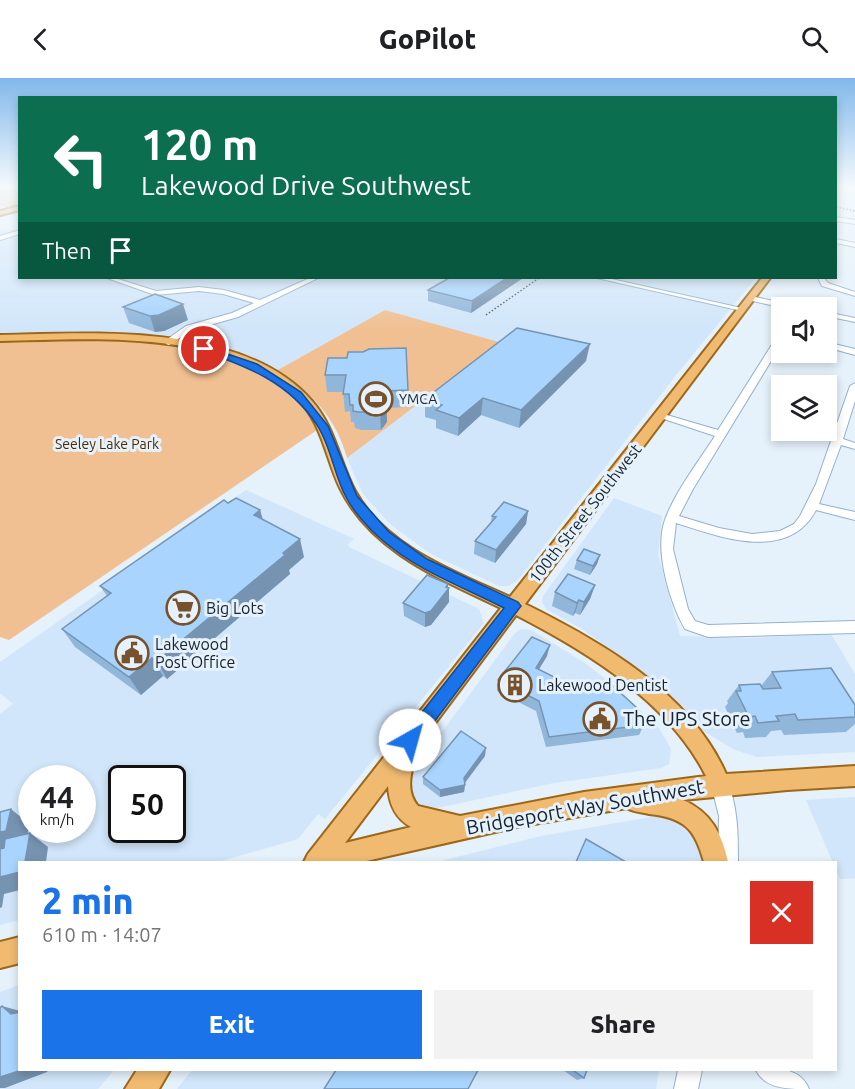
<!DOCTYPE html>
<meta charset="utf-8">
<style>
body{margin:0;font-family:Ubuntu,sans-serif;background:#f2f2f2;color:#202124;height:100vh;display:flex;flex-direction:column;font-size:22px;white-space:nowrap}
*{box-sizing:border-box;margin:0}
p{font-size:20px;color:#757577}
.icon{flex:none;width:33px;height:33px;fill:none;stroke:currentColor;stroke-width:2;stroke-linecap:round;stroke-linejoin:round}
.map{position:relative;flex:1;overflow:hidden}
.drawer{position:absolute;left:18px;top:783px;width:819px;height:210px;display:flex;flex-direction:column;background:#fff;border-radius:0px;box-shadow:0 3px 9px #0003}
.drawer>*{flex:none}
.hud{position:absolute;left:18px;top:18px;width:819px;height:183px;border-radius:0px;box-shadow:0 3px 9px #0003;background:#0b6e4f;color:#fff;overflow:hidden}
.controls{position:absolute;left:771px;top:219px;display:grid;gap:12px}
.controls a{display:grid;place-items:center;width:66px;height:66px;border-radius:0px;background:#fff;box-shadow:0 3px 9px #0003;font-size:30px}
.speed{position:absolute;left:18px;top:687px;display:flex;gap:12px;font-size:30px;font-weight:700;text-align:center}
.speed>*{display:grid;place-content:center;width:78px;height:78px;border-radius:50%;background:#fff;box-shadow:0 3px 9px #0003;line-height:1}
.speed small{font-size:15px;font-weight:400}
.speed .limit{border:3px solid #111;border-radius:9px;background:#fff;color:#111}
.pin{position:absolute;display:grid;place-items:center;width:51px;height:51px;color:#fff;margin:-26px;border:3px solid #fff;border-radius:50%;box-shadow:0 2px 6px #0007}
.me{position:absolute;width:66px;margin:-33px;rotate:38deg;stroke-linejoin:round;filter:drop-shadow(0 0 4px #0008)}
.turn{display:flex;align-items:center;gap:21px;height:126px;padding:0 24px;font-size:27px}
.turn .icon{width:78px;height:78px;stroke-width:2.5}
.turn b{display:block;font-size:42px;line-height:51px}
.then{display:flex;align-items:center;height:57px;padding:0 24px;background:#0003;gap:12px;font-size:22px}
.round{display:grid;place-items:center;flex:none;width:63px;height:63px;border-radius:0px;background:#f2f2f2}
.summary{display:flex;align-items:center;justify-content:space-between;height:102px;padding:0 24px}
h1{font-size:36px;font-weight:800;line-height:45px;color:#1a73e8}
.cta{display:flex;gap:12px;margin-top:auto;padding:12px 24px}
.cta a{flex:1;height:69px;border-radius:0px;background:#1a73e8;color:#fff;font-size:24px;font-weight:800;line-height:69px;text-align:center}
.cta a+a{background:#f2f2f2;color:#202124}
header{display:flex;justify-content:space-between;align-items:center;height:78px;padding:0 24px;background:#fff;font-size:27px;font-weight:800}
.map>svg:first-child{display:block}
</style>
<header><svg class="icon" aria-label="back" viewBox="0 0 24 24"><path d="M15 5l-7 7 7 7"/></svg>GoPilot<svg class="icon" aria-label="search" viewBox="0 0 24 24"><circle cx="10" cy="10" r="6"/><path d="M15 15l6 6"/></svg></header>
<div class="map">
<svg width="855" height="1011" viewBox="0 0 855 1011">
<rect width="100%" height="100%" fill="#e5f1fb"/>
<g fill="#d1e6fa" fill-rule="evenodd">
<path d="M 4,151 L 19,152 L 20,200 L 756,200 L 676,297 L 518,502 L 508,508 L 499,508 L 431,476 L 390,446 L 363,416 L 347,380 L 498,264 L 385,232 L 276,293 L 220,270 L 184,261 L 94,255 L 0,255 L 0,152 Z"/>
<path d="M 246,412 L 354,461 L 348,466 L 349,469 L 479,531 L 484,545 L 325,741 L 318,736 L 298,761 L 218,784 L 20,784 L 19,842 L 0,847 L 0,636 L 13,626 L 0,615 L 0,584 ZM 32,700 L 82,700 L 82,752 L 32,752 ZM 122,700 L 172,700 L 172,752 L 122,752 Z"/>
<path d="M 614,420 L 662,438 L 658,476 L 680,558 L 746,560 L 831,556 L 855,596 L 855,674 L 757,679 L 735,672 L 705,654 L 625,582 L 582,551 L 546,531 L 542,524 L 543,518 Z"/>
<path d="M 522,551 L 531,552 L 585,585 L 618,611 L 659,650 L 671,671 L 669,686 L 661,690 L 554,705 L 437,730 L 421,728 L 412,718 L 410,709 L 414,692 L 515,555 Z"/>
<path d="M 855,719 L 855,800 L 840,801 L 806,722 Z"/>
<path d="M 669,736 L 697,754 L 703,778 L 702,784 L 437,784 L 541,758 Z"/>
<path d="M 19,907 L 20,992 L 114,992 L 98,1011 L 0,1011 L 0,914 Z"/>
<path d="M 192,992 L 659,992 L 656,1011 L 177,1011 Z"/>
</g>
<g fill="#f0c092">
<path d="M 0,109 L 19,109 L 19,128 L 9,130 L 0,127 Z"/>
<path d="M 385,232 L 499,264 L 347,380 C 336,339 311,314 276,293 Z"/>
<path d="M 105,259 L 169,264 L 231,278 L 283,304 L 323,348 L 9,562 L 0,559 L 0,260 Z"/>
</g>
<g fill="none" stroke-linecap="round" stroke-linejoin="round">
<g stroke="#95b1cb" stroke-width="2">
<g id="minor">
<path d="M 836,139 L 855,142 L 855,146 L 836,143 Z"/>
<path d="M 20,152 L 20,156 L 0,162 L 0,158 Z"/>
<path d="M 836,161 L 855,165 L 855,169 L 836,165 Z"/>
<path d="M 107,200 L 115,200 L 156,213 L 199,209 L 224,212 L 260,222 L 310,200 L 318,200 L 238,239 L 192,252 L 169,267 L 166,266 L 166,262 L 186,248 L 232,235 L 254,225 L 223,216 L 199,213 L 155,217 Z"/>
<path d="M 597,200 L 607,200 L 746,231 L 742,233 Z"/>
<path d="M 818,200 L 824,200 L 828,205 L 855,214 L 855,218 L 822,208 Z"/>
<path d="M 751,218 L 796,228 L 799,230 L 784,230 L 748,222 L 747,220 Z"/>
<path d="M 826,234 L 855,240 L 855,244 L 826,238 Z"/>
<path d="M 782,255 L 782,265 L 693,411 L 679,438 L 719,450 L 752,456 L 780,453 L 794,446 L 800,438 L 816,406 L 850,308 L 855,305 L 855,323 L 843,361 L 855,365 L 855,371 L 841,367 L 819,426 L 855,434 L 855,442 L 816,432 C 788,485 720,459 676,445 L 673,471 L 688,531 L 695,543 L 708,547 L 855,543 L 855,555 L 708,559 L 685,551 C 670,525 655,475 664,445 C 672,418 699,383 715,358 L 655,338 L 660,335 L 718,352 L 778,257 Z"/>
<path d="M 826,264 L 855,271 L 855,277 L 826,269 Z"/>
<path d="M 720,697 L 726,700 C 738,727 738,756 738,784 L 718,784 L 719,738 L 711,706 L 714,700 Z"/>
<path d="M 678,992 L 702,992 L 698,1011 L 674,1011 Z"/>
<path d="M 756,992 C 776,990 800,989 809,1011 C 788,1011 765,1011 756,992 Z"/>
</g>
</g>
<g stroke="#9d671a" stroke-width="4">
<g id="major">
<path d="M 20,128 L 20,132 L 0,137 L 0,133 Z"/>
<path d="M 762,200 L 770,200 L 525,526 C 600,563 691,615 726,696 L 855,688 L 855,708 L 787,712 L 683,722 C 711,734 722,756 728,784 L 704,784 C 695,751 685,740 649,736 C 641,734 634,734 627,730 L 517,749 L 362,784 L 304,784 L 308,776 L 501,530 C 441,501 371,474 340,410 C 327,383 323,351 303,327 C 236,249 92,261 0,263 L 0,257 C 94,255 243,244 312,323 C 335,349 339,383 355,413 C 386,469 455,494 510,519 ZM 516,537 C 588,574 669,624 706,698 L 584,714 L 460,738 L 418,728 C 405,713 411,694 416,676 L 415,672 ZM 388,708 C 389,726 395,740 411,749 L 345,765 Z"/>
<path d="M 20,859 L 20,885 L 0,890 L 0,864 Z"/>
<path d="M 137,992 L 170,992 L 159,1011 L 125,1011 Z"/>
</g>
</g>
<use href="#minor" fill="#fff" fill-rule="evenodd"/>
<use href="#major" fill="#f0ba70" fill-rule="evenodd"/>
<g stroke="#4e5a64" stroke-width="1.5" stroke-dasharray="1.5 2" stroke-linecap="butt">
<path d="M 836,129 L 855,133"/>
<path d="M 486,237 L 539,200"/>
</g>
</g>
<g fill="#90b6da">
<path d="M 523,200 L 471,235 L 428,223 L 428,212 Z"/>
<path d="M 123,229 L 188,242 L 164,253 L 155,254 L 129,245 Z"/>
<path d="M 406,270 L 408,329 L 387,330 L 387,344 L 381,352 L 361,352 L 355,350 L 354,344 L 351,344 L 350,333 L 345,334 L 343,314 L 327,314 L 325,297 L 347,280 L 363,274 Z"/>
<path d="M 586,283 L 519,350 L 481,337 L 458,358 L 436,350 L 436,342 L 425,339 L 425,321 Z"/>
<path d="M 228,425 L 260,432 L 263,441 L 304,479 L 289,492 L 290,496 L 167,601 L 163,598 L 141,617 L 75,569 L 62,551 L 107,518 L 100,508 Z"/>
<path d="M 528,433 L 526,446 L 495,485 L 474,476 L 475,463 L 491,444 L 492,438 Z"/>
<path d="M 600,477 L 597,486 L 590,497 L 574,491 L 577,482 Z"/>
<path d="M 595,507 L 590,521 L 580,537 L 575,535 L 573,538 L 552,528 L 555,514 Z"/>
<path d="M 448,510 L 449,510 L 449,524 L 431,547 L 425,549 L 404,538 L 403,525 Z"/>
<path d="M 547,578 L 539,591 L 563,614 L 644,647 L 639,657 L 546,669 L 536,633 L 497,613 L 498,602 Z"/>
<path d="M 772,594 L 855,627 L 855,646 L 846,654 L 784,657 L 781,652 L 771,653 L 766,659 L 745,660 L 743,654 L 737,655 L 725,629 L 728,625 L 727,623 L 739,607 L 761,608 Z"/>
<path d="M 485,678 L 465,705 L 464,714 L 440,719 L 423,706 L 423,699 Z"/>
<path d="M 563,992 L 587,992 L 584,1000 L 577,1002 Z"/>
</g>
<g fill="#7694b1">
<path d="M 507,200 L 523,200 L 471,235 L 472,223 Z"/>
<path d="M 183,226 L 188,242 L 164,253 L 155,254 L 150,238 Z"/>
<path d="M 590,266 L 586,283 L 519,350 L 521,332 Z"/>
<path d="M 386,313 L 387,344 L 381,352 L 380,334 Z"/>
<path d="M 483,320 L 481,337 L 458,358 L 459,340 Z"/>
<path d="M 260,432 L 265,451 L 254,437 Z"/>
<path d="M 528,433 L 526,446 L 495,485 L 496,472 Z"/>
<path d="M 300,461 L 304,479 L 289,492 L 290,496 L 167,601 L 157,583 Z"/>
<path d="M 600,477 L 597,486 L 590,497 L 593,488 Z"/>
<path d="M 448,506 L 448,512 L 449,510 L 449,524 L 431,547 L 425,549 L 425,535 Z"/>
<path d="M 595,507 L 590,521 L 580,537 L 584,524 Z"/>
<path d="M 579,522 L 575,535 L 573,538 L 577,525 Z"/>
<path d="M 550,567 L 547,578 L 533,601 L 536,590 Z"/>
<path d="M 152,580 L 163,598 L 141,617 L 129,599 Z"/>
<path d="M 486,670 L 485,678 L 463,707 L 465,707 L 464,714 L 440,719 L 440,712 L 464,700 Z"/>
<path d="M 11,731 L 29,746 L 26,766 L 0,789 L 0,754 Z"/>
<path d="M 30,755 L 48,769 L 46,784 L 25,784 Z"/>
<path d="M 20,794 L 20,812 L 4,816 L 2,829 L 0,830 L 0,799 Z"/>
<path d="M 2,928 L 20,933 L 20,939 L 11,936 Z"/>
<path d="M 22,992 L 48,992 L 47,994 L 5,1010 L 0,1010 L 0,999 Z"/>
</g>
<g fill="#a8d4fd" stroke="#7694b1" stroke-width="1.5">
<path d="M 449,200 L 507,200 L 472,223 L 428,212 Z"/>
<path d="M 155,216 L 183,226 L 159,237 L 150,238 L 123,229 Z"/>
<path d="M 517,250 L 590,266 L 521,332 L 483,320 L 459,340 L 436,332 L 442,327 L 425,321 Z"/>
<path d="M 406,270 L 408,312 L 386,313 L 386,326 L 380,334 L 359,334 L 353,333 L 353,327 L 350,327 L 349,316 L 343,316 L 346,297 L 325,297 L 328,280 L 347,280 L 348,274 L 363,274 L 369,271 Z"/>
<path d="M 236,420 L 260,432 L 254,437 L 300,461 L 283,475 L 285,477 L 157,583 L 152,580 L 129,599 L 62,551 L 111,515 L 100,508 L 224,422 L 228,425 Z"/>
<path d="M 504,424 L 528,433 L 496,472 L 475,463 L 496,439 L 492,438 Z"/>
<path d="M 584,471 L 600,477 L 593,488 L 577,482 Z"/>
<path d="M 568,496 L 595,507 L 584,524 L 579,522 L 577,525 L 555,514 Z"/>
<path d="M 427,497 L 448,506 L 446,509 L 449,510 L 431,533 L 425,535 L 403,525 Z"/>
<path d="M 532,559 L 550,567 L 536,590 L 566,605 L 561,614 L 613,608 L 637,630 L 644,647 L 549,659 L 539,623 L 498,602 Z"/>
<path d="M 831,590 L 855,627 L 855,639 L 798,642 L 795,636 L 776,638 L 779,643 L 758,645 L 755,638 L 749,639 L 736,613 L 741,613 L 739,607 L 760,606 L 763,611 L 781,610 L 772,594 Z"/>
<path d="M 461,653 L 486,670 L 464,700 L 465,707 L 440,712 L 423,699 Z"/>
<path d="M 11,731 L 6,753 L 0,754 L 0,734 Z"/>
<path d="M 30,755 L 25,784 L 20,784 L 20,794 L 0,799 L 0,771 L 4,770 L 5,761 Z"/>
<path d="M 586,761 L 626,784 L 576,784 Z"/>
<path d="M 2,928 L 11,936 L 20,934 L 20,992 L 22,992 L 0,999 L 0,930 Z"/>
<path d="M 336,992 L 478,992 L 468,1011 L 324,1011 Z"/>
<path d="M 573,992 L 587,992 L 584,1000 Z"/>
</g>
<linearGradient id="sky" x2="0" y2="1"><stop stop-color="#81b8eb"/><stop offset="0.43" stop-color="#f3f9fd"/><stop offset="1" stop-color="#f3f9fd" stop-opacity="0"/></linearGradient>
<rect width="855" height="251" fill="url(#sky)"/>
<path fill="#1a73e8" stroke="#114b97" stroke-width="1.5" d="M 204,268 L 257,286 L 301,314 L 328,348 L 357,418 L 389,454 L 427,481 L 518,524 L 521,528 L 416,668 L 410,670 L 404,668 L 402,662 L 404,657 L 504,530 C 463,509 416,492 381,461 C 369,451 353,433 346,419 C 334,397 331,368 317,347 C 289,304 248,289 201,272 Z"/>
<defs>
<g id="stadium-ring" transform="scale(1.725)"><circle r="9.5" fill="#e5f1fb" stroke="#77522d" stroke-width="1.5"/><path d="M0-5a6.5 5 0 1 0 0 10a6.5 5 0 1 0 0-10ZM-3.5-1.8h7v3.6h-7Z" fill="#77522d"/></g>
<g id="supermarket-ring" transform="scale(1.725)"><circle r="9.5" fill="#e5f1fb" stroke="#77522d" stroke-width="1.5"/><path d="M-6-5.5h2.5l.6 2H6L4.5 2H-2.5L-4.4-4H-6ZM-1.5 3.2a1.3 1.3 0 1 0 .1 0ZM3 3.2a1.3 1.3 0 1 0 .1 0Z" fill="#77522d"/></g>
<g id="civic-ring" transform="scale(1.725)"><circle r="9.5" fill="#e5f1fb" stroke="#77522d" stroke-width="1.5"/><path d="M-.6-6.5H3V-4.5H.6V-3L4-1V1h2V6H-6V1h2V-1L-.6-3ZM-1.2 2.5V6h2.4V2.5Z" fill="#77522d"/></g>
<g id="building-ring" transform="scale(1.725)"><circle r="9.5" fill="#e5f1fb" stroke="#77522d" stroke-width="1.5"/><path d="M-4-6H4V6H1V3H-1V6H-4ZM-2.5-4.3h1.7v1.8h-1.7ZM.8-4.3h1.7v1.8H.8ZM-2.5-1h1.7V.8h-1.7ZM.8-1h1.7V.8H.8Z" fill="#77522d"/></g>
</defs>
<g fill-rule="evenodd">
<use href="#stadium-ring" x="376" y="321"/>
<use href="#supermarket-ring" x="183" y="530"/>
<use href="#civic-ring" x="132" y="575"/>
<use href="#building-ring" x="515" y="607"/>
<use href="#civic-ring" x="600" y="641"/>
</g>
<g text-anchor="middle" stroke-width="6" stroke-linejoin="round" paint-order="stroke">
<g font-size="14" fill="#16212b" stroke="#e5f1fb" text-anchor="start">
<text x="399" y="326">YMCA</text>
</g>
<g font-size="14" fill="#4c2a00" stroke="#e5f1fb">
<text x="107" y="371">Seeley Lake Park</text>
</g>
<g font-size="16" fill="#16212b" stroke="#e5f1fb">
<text transform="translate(585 435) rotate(-52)" y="6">100th Street Southwest</text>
</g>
<g font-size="16" fill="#16212b" stroke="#e5f1fb" text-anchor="start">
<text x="206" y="536">Big Lots</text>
<text x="155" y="572">Lakewood<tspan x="155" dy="18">Post Office</tspan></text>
<text x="538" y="613">Lakewood Dentist</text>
</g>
<g font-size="20" fill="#16212b" stroke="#e5f1fb" text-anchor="start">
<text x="623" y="648">The UPS Store</text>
</g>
<g font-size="20" fill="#16212b" stroke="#e5f1fb">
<text transform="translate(585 729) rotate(-10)" y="7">Bridgeport Way Southwest</text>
</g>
</g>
</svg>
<div class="controls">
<a><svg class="icon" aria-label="sound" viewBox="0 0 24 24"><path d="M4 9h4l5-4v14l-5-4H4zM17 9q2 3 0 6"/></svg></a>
<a><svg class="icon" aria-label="layers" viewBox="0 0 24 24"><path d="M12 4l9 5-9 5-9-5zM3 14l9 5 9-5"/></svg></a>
</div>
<div class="speed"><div>44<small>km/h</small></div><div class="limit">50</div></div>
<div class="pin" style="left:204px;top:271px;background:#d93025"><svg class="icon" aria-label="arrive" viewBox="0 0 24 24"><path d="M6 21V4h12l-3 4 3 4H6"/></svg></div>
<svg class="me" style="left:410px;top:662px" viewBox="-20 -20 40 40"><circle r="19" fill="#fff"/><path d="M0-13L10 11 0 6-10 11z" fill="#1a73e8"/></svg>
<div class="hud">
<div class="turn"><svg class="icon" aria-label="left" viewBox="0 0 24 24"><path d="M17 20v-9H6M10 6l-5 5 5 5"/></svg><div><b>120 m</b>Lakewood Drive Southwest</div></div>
<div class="then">Then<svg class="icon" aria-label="arrive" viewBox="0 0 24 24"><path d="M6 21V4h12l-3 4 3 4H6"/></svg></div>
</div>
<section class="drawer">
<div class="summary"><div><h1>2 min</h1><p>610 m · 14:07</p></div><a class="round" style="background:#d93025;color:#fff"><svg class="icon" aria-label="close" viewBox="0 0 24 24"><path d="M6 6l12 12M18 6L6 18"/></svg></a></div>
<div class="cta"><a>Exit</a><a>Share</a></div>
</section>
</div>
